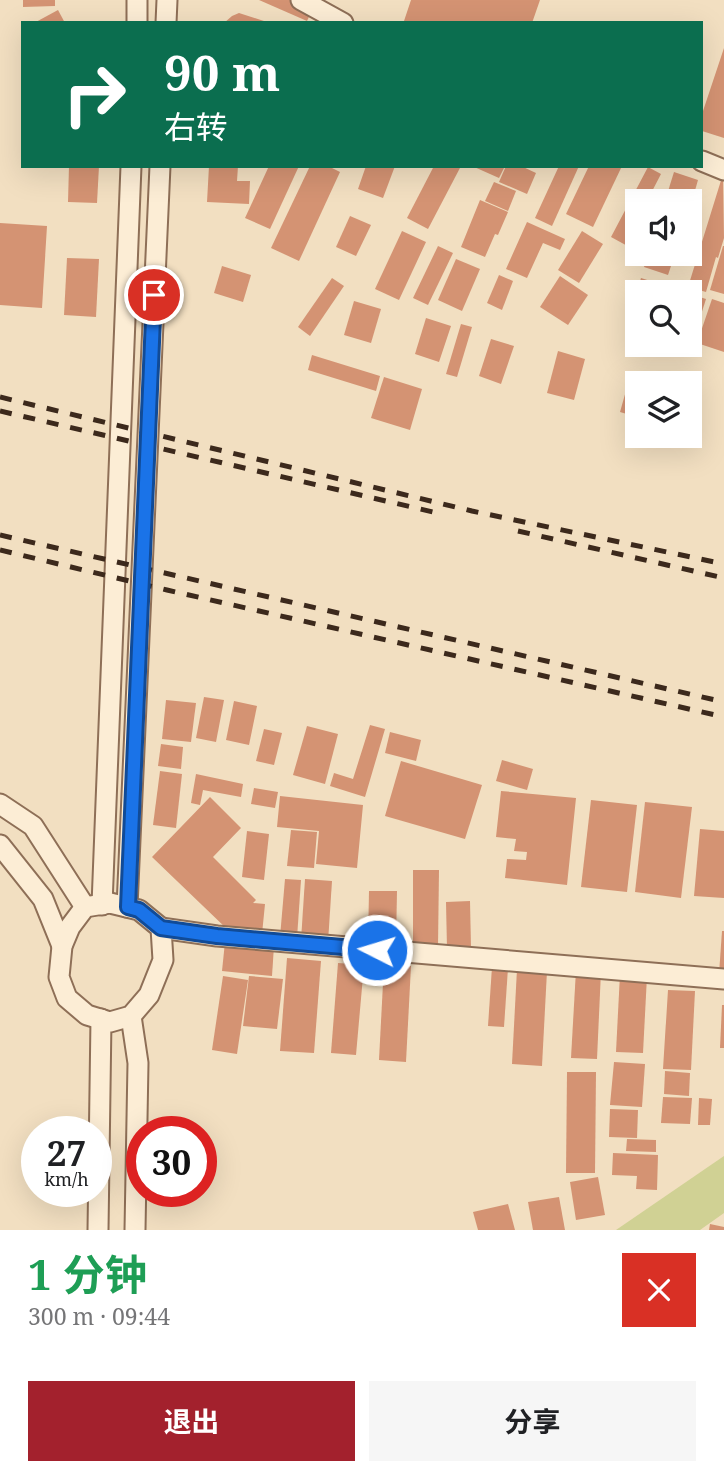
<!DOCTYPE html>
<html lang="zh">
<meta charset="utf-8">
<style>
body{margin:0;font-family:"Noto Serif","Noto Sans SC",serif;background:#f6f6f6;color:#202124;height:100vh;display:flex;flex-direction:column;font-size:26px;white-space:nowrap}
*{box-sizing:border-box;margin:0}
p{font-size:23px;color:#757577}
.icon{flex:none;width:38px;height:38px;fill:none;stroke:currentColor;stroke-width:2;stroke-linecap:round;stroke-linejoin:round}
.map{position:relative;height:1230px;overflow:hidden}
.sheet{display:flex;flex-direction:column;background:#fff;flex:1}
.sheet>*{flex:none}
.guide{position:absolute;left:21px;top:21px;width:682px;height:147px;border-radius:0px;box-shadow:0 7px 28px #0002;background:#0b6e4f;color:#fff;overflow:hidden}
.fabs{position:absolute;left:625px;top:189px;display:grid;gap:14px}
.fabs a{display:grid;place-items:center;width:77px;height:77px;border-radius:0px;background:#fff;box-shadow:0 7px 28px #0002;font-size:35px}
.speed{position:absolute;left:21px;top:1116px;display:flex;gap:14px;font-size:35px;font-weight:700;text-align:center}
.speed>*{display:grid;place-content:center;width:91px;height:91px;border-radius:50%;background:#fff;box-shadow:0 7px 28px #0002;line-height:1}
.speed small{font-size:18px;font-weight:400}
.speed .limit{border:10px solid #d22;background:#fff;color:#111}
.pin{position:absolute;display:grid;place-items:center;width:60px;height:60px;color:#fff;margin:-30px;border:4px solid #fff;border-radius:50%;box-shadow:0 2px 7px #0007}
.me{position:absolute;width:77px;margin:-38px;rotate:275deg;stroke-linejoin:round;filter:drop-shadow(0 0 5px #0008)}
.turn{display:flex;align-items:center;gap:24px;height:147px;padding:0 28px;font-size:32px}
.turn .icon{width:91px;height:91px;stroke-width:2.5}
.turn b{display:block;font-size:49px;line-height:60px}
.round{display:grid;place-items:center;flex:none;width:74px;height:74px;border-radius:0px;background:#f6f6f6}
.headline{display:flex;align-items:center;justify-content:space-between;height:119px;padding:0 28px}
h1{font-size:42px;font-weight:700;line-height:52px;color:#1e9e55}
.button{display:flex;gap:14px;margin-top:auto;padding:14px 28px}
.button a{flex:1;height:80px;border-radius:0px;background:#a3212d;color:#fff;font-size:28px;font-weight:700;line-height:80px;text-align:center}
.button a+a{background:#f6f6f6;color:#202124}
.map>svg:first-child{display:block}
</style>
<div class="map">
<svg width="724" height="1230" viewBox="0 0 724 1230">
<rect width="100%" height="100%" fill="#f2dfc1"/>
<path fill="#d0d194" d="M 724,1156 L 724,1213 L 700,1230 L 616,1230 Z"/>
<g fill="#d49373">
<path d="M 23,0 L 55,0 L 55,6 L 23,7 Z"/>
<path d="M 259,0 L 312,0 L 316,2 L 307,21 Z"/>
<path d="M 411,0 L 540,0 L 532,23 L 410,23 L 404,21 Z"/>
<path d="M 58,10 L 65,23 L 34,23 Z"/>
<path d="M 239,13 L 267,22 L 267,23 L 224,23 L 232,16 Z"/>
<path d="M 724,48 L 724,138 L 702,131 L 702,114 Z"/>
<path d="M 69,166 L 99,166 L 97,203 L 68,202 Z"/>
<path d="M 209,166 L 238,166 L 237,181 L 250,181 L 249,204 L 207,202 Z"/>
<path d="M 269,166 L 299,166 L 270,229 L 245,218 Z"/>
<path d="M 310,166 L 328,166 L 340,172 L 299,261 L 271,248 Z"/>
<path d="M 366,166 L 395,166 L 383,198 L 358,189 Z"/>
<path d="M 434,166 L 461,166 L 428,229 L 407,218 Z"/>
<path d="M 472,166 L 505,166 L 499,178 Z"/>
<path d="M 506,166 L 521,166 L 536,173 L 527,194 L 499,182 Z"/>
<path d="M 559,166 L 579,166 L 552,226 L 535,218 Z"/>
<path d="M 589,166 L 622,166 L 593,227 L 566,214 Z"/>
<path d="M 648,167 L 661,174 L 647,201 L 637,201 L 637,242 L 633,249 L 611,237 Z"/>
<path d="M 674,172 L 698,180 L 692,201 L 665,201 Z"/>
<path d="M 723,174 L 724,238 L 718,258 L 716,257 L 706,292 L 688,287 Z"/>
<path d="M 494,182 L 516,191 L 508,211 L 485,201 Z"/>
<path d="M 480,200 L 508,212 L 498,235 L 495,234 L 485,257 L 461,247 Z"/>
<path d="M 350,216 L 371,225 L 356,256 L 336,247 Z"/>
<path d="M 527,222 L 565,239 L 560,250 L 543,243 L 527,278 L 506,269 Z"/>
<path d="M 0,223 L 47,226 L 42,308 L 0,305 Z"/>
<path d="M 402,231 L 426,242 L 399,300 L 375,289 Z"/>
<path d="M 582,231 L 603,244 L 579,283 L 558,270 Z"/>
<path d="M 438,246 L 453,253 L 428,305 L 413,298 Z"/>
<path d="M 723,246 L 724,246 L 724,294 L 710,290 Z"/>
<path d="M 648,254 L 675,254 L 668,275 L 644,267 Z"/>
<path d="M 67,258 L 99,259 L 96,317 L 64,315 Z"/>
<path d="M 456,259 L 480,269 L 462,311 L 438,300 Z"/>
<path d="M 222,266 L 251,275 L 243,302 L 214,293 Z"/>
<path d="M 499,275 L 513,281 L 502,310 L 487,303 Z"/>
<path d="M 560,276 L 588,295 L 568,325 L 540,307 Z"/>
<path d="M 332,278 L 344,286 L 310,336 L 298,327 Z"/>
<path d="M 641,278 L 666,286 L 665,292 L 637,292 Z"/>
<path d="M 690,294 L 706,299 L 693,340 L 690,339 Z"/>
<path d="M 637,295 L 637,324 L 628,321 Z"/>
<path d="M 712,299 L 724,303 L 724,352 L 697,343 Z"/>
<path d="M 354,301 L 381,309 L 371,343 L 344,335 Z"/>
<path d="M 426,318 L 451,326 L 439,362 L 415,354 Z"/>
<path d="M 461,324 L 472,327 L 457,377 L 446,374 Z"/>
<path d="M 491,339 L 514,346 L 501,384 L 479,376 Z"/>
<path d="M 558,351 L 585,359 L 574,400 L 547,393 Z"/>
<path d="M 312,355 L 380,376 L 376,391 L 308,370 Z"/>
<path d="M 631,373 L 658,380 L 657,383 L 637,383 L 637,417 L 620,412 Z"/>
<path d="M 384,377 L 422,389 L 410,430 L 371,418 Z"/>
<path d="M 204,697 L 224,700 L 216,742 L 196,738 Z"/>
<path d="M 166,700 L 196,703 L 191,742 L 162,739 Z"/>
<path d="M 234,701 L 257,706 L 249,745 L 226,740 Z"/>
<path d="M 370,725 L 385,729 L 365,797 L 330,786 L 334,773 L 353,779 Z"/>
<path d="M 307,726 L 338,734 L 325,784 L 293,775 Z"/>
<path d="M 264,729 L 282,733 L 274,765 L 256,761 Z"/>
<path d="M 390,732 L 421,740 L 416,761 L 385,753 Z"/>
<path d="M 161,744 L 183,747 L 181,769 L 158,766 Z"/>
<path d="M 502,760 L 533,769 L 527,790 L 496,781 Z"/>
<path d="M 401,761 L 482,785 L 465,839 L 385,816 Z"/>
<path d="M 160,771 L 182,774 L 176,828 L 153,825 Z"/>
<path d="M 196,774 L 243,784 L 241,797 L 203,790 L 200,805 L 191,803 Z"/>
<path d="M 254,788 L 278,792 L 275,808 L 251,804 Z"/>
<path d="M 501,791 L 576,798 L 567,885 L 505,878 L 507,859 L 526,860 L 527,852 L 514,851 L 516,839 L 496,837 Z"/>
<path d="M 280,796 L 363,805 L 357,868 L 316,864 L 319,831 L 277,827 Z"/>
<path d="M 210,797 L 241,828 L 213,857 L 256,900 L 253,903 L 265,904 L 262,934 L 228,930 L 152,857 Z"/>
<path d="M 591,800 L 637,805 L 627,892 L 581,887 Z"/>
<path d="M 645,802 L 692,807 L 681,898 L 635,892 Z"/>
<path d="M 700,829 L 724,831 L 724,898 L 694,896 Z"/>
<path d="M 291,830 L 317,832 L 314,868 L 287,866 Z"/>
<path d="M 247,831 L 269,834 L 264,880 L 242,877 Z"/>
<path d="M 413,870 L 439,870 L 438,946 L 413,946 Z"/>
<path d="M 285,879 L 301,880 L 297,938 L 280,937 Z"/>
<path d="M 305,879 L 332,881 L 328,942 L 301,940 Z"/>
<path d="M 369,891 L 397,891 L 396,943 L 368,943 Z"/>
<path d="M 470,901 L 471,948 L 447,949 L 446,902 Z"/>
<path d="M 722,931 L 724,931 L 724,974 L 719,974 Z"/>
<path d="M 225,942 L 274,946 L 272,976 L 222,971 Z"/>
<path d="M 287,958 L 321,961 L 314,1053 L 280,1051 Z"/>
<path d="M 338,963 L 364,965 L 356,1055 L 331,1053 Z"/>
<path d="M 384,964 L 411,966 L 406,1062 L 379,1060 Z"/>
<path d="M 492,967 L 508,968 L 504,1027 L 488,1026 Z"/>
<path d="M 517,969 L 547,971 L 542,1066 L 512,1064 Z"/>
<path d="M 576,970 L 601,971 L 597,1059 L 571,1058 Z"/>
<path d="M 620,974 L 647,976 L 643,1053 L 616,1052 Z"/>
<path d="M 223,976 L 248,980 L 237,1054 L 212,1050 Z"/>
<path d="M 249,976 L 283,979 L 277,1029 L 243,1026 Z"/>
<path d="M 668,990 L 695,991 L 691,1070 L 663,1069 Z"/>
<path d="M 722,1005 L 724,1005 L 724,1048 L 720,1048 Z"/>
<path d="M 614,1062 L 645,1064 L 642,1107 L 610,1105 Z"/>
<path d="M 665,1071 L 690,1073 L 689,1096 L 664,1094 Z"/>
<path d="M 567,1072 L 596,1072 L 595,1173 L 566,1173 Z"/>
<path d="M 663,1097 L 692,1098 L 690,1124 L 661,1123 Z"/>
<path d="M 699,1098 L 712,1099 L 710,1125 L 698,1125 Z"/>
<path d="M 610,1109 L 638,1110 L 637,1138 L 609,1137 Z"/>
<path d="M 627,1139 L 656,1140 L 656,1152 L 626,1151 Z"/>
<path d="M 613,1153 L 658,1155 L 657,1190 L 636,1189 L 637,1176 L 612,1175 Z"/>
<path d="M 598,1177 L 605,1215 L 576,1220 L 570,1182 Z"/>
<path d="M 559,1197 L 565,1230 L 533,1230 L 528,1202 Z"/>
<path d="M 508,1204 L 515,1230 L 478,1230 L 473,1212 Z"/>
<path d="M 710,1224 L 724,1227 L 724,1230 L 709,1230 Z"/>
</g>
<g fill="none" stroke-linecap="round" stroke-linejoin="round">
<g stroke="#8e6f57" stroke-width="23">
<g id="minor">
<path d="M 301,0 L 343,23"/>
<path d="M 137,23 L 137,0"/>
<path d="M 166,23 L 167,0"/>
<path d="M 702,161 L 724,170"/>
<path d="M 0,804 L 33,826 L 85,907"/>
<path d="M 0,845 L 43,899 L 62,946"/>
<path d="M 110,903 L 139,910 L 161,928 L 163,960 L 149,995 L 131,1016 L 110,1022 L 87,1015 L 67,998 L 59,977 L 62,946 L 70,927 L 85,907 Z"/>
<path d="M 102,905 L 131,166"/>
<path d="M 127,907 L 160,166"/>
<path d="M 161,928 L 217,936 L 724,979"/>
<path d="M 131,1016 L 138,1063 L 135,1230"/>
<path d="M 98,1230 L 101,1019"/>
</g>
</g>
<use href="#minor" stroke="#fcedd5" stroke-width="19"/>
<g stroke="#3c291c" stroke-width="5" stroke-dasharray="12 12" stroke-linecap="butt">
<path d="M 0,397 L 472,511 L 724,564"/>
<path d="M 0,411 L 433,512"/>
<path d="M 518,531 L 724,578"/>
<path d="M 0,535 L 724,702"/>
<path d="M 0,550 L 167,590 L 724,717"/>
</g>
</g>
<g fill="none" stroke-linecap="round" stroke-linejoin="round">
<g stroke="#114b97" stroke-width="18">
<path id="route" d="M 154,295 L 128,907 L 139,910 L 161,928 L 217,936 L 377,950"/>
</g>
<use href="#route" stroke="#1a73e8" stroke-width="12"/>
</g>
</svg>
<div class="fabs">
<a><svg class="icon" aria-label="sound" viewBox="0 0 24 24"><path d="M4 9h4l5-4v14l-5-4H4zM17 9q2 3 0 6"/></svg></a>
<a><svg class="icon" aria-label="search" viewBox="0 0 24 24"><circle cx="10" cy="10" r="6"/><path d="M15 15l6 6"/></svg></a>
<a><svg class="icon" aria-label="layers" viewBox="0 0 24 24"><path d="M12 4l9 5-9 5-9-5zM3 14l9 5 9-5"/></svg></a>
</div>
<div class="speed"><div>27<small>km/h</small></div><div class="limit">30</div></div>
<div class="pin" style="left:154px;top:295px;background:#d93025"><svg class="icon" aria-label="arrive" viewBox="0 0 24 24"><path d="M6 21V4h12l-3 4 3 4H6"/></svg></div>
<svg class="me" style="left:377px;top:950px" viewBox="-20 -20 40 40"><circle r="17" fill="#1a73e8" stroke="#fff" stroke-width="3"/><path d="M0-11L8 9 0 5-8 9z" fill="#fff"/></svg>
<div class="guide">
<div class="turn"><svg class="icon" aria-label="right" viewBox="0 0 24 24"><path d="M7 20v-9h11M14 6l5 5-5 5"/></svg><div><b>90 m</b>右转</div></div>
</div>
</div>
<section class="sheet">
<div class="headline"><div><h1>1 分钟</h1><p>300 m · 09:44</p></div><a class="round" style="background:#d93025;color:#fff"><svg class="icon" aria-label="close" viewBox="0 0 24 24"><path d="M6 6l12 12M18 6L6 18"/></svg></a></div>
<div class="button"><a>退出</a><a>分享</a></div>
</section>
